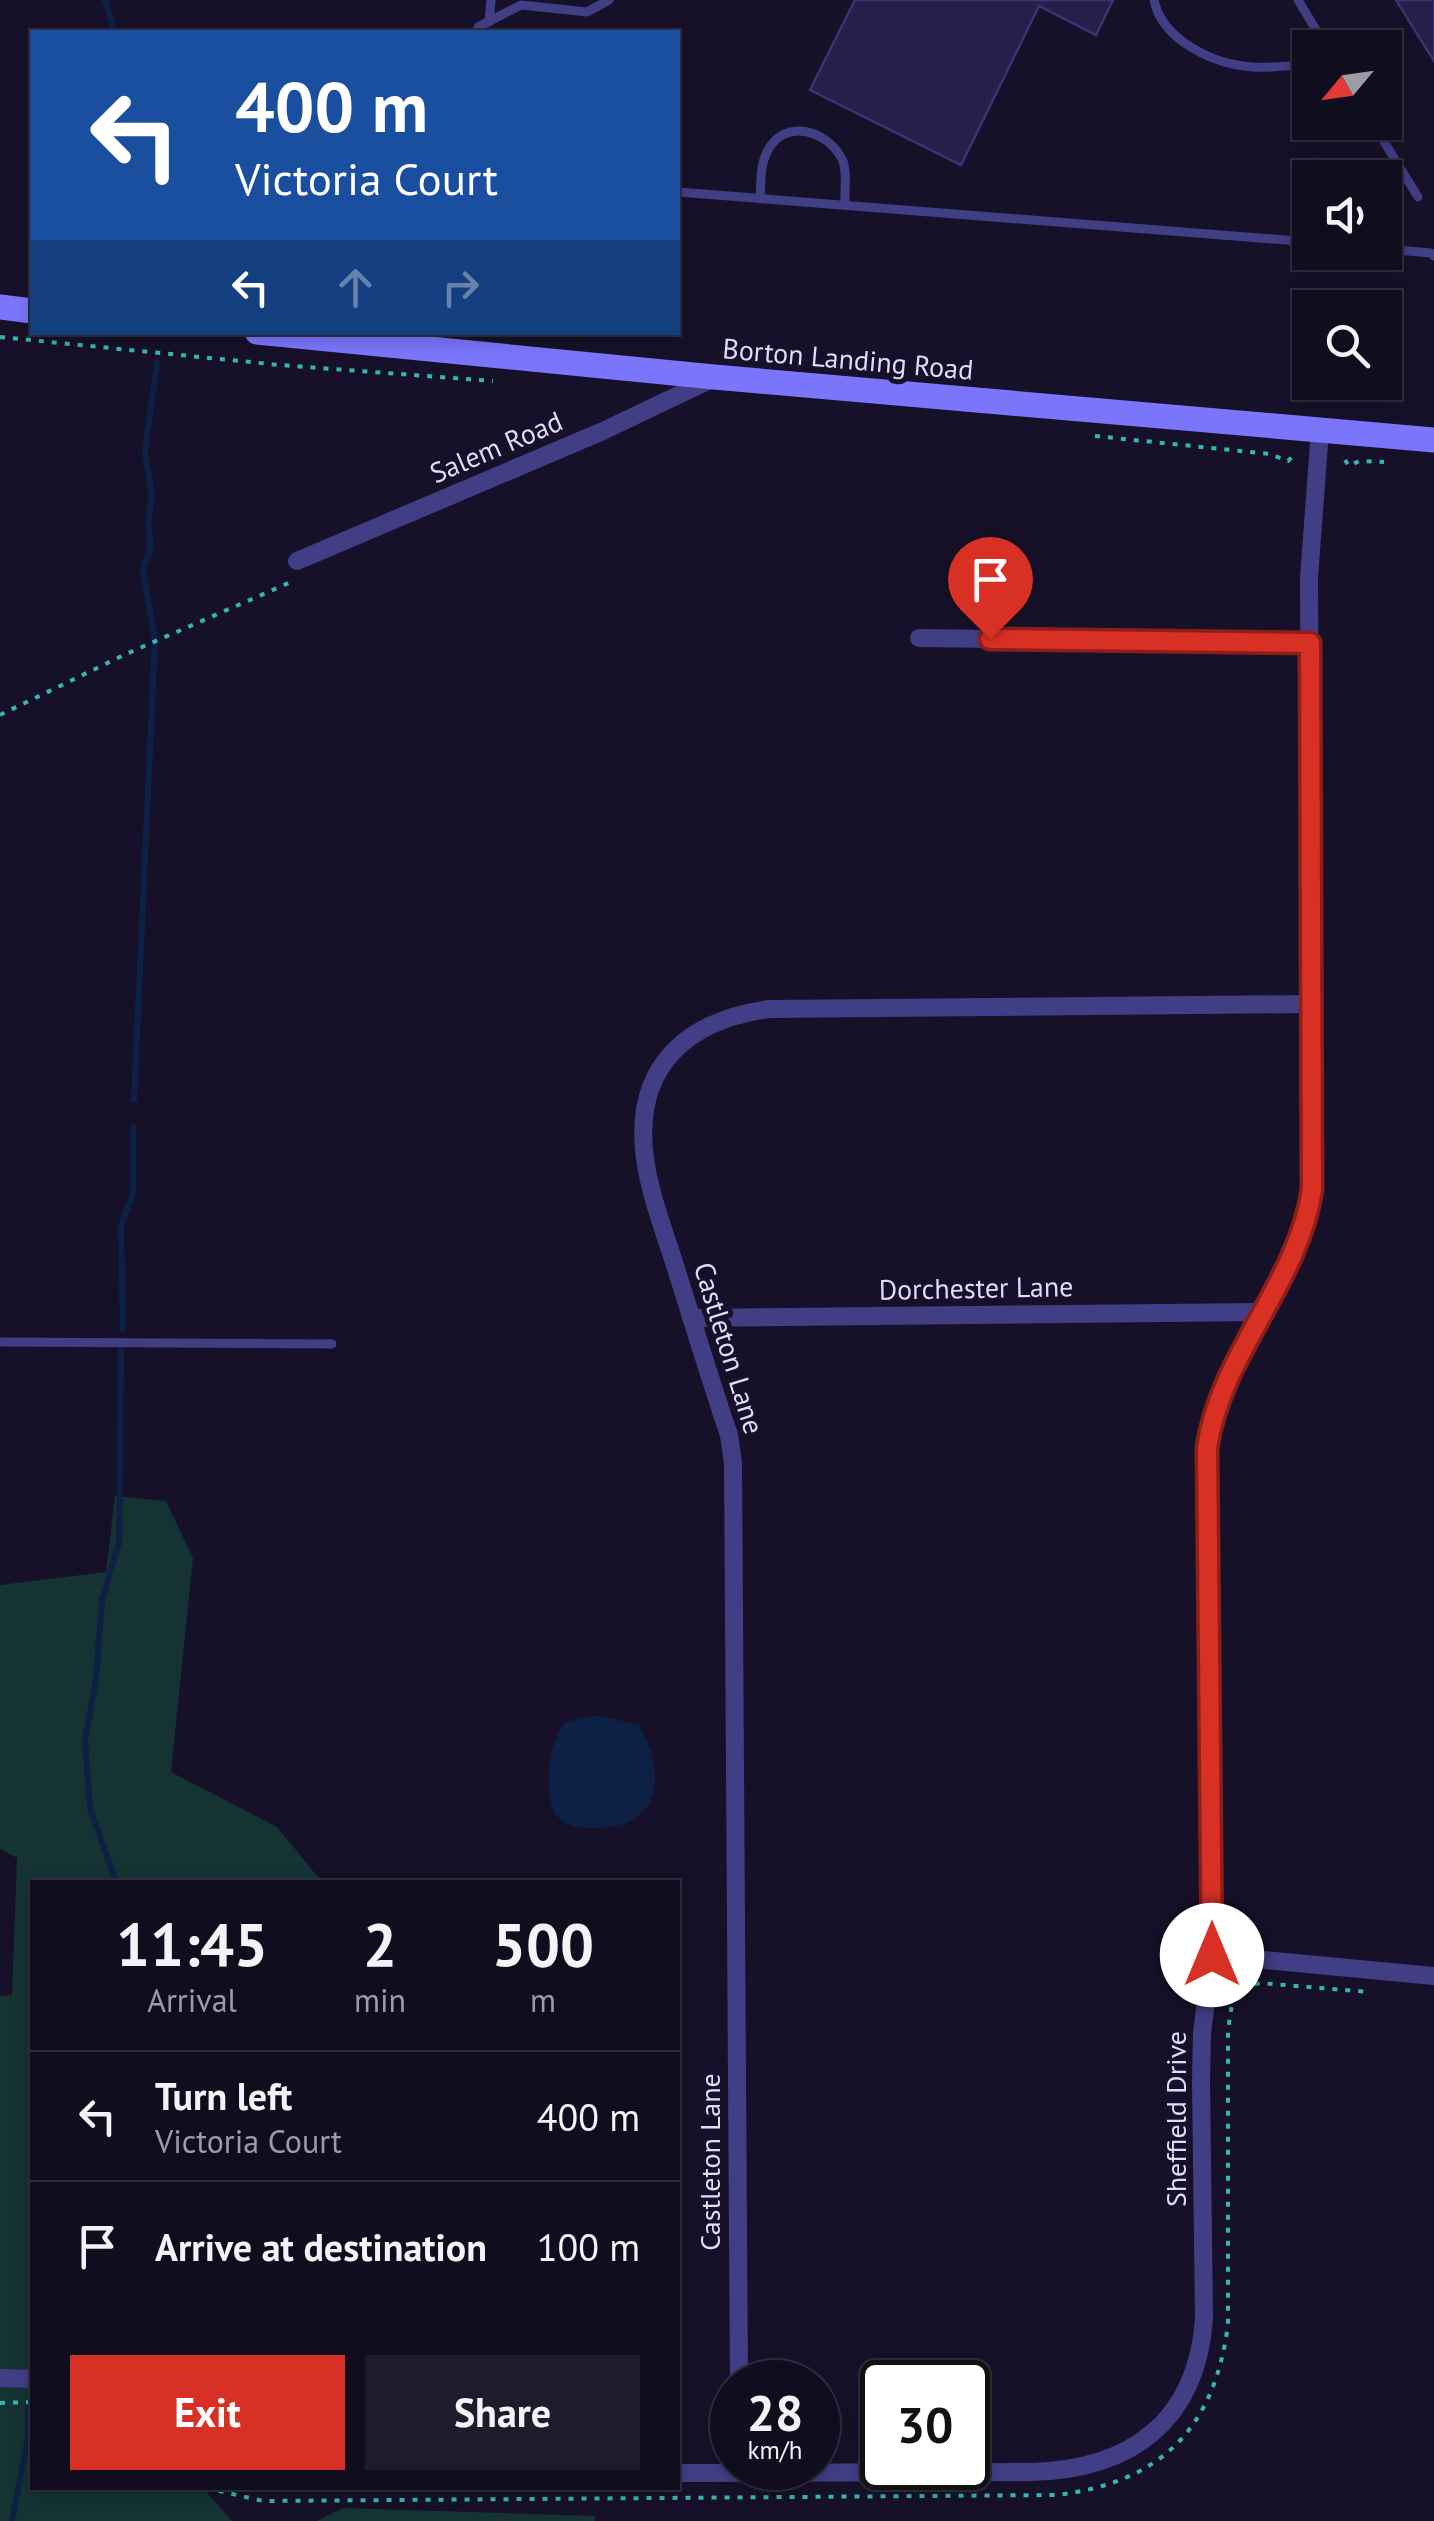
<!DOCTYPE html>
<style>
body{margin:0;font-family:"PT Sans",sans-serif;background:#1e1b2c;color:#f1f3f6;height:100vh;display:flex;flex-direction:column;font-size:38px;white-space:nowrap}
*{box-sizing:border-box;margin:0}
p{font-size:32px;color:#9c9ca4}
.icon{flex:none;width:55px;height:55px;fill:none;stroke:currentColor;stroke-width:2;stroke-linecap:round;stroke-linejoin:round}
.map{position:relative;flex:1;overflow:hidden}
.side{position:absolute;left:30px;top:1880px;width:650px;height:610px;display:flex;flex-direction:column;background:#100d1f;border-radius:0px;box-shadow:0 5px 15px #0003,0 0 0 2px #302d3d}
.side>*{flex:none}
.hud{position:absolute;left:30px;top:30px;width:650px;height:305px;border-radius:0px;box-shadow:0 5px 15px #0003,0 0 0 2px #302d3d;background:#1a4fa0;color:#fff;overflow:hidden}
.needle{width:65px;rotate:241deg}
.tools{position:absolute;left:1292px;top:30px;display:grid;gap:20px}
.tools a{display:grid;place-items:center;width:110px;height:110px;border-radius:0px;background:#100d1f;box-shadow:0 5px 15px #0003,0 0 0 2px #302d3d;font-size:50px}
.speed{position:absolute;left:710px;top:2360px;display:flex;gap:20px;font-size:50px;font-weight:700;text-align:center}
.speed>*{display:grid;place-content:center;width:130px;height:130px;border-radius:50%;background:#100d1f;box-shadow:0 5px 15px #0003,0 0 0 2px #302d3d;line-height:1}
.speed small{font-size:25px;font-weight:400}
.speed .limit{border:5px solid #111;border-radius:15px;background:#fff;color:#111}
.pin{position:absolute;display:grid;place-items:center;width:85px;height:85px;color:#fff;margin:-102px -42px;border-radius:50% 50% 50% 0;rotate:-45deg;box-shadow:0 0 10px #0007}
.pin .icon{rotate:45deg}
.me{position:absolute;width:110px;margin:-55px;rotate:0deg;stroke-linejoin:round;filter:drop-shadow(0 0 8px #0008)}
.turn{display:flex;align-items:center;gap:35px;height:210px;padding:0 40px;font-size:45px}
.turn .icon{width:130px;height:130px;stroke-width:2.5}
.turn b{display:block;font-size:70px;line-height:85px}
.lanes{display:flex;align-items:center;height:95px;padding:0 40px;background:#0003;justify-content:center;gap:50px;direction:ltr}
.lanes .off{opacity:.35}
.eta{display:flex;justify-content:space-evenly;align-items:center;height:170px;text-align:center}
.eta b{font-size:60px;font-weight:600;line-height:70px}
.cta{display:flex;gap:20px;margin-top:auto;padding:20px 40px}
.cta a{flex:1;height:115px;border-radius:0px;background:#d93025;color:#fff;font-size:40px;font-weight:600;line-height:115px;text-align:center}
.cta a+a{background:#1e1b2c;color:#f1f3f6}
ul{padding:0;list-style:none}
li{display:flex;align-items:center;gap:30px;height:130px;padding:0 40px;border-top:2px solid #302d3d}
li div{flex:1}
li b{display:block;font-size:38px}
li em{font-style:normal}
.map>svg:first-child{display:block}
</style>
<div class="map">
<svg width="1434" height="2521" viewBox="0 0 1434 2521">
<rect width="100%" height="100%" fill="#161129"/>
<g fill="#143332">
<path d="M 115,1496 L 166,1501 L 193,1558 L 171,1772 L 277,1827 L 322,1882 L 32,1882 L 32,2488 L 203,2488 L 232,2521 L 0,2521 L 0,1996 L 12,1995 L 17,1858 L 0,1849 L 0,1585 L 106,1572 Z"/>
<path d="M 343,2508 L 595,2516 L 595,2521 L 317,2521 Z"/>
</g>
<path fill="#0d2146" d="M 596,1715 L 639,1725 C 667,1774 662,1828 595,1828 C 582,1828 569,1828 559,1818 C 548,1807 549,1788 549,1774 C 550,1753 554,1741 564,1723 Z"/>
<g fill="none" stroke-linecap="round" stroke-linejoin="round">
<g stroke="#0d2146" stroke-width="6">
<path d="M 105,0 L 114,32"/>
<path d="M 134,1099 L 155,639 L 143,571 L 151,546 L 148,524 L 152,496 L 145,451 L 157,363"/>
<path d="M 123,1329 L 121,1226 L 133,1194 L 133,1127"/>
<path d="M 116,1882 L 90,1808 L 85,1741 L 96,1678 L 102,1600 L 119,1542 L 121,1351"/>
<path d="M 12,2521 L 28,2438 L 28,2406"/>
</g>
</g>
<g fill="#271e49" stroke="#3f3174" stroke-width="2.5">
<path d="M 855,0 L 1113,0 L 1096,35 L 1039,6 L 961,165 L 810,90 Z"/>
<path d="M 1396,0 L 1434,0 L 1434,61 Z"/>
</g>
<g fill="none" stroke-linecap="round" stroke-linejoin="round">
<g stroke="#35b7b1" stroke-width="4" stroke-dasharray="5 8" stroke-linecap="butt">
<path d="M 0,337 L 280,365 L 493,381"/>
<path d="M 1095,436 L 1270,454 L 1288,461 L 1293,456"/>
<path d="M 1345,460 L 1349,466 L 1359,461 L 1384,462"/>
<path d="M 0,715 L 126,654 L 291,582"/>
<path d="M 0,2403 L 32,2402"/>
<path d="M 206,2488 L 263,2501 L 1056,2495 C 1161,2483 1215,2428 1228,2324 L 1228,2034 C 1231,2007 1230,1990 1260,1983 L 1369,1992"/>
</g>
<g stroke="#423e86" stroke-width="9">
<path d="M 1154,0 C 1162,40 1214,65 1254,67 C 1272,68 1291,65 1310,65"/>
<path d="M 1298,0 L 1327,48"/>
<path d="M 489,22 L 491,0"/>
<path d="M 478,32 L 478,27 L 521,5 L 587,12 L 609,0"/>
<path d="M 1372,122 L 1418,197"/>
<path d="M 1317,162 L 1341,178"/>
<path d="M 678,192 L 1310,242"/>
<path d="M 760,199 C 761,184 760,165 767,152 C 784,117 827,130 842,159 C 848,170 844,192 845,205"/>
<path d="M 1385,249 L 1431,253 L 1434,256"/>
<path d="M 0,1342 L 332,1344"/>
</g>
<g stroke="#423e86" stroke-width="18">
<path d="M 297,561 L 603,431 L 714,378"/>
<path d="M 919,638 L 1310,643"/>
<path d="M 691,1318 L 1262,1312"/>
<path d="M 1212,1955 L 1434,1976"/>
<path d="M 0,2378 L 32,2379"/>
<path d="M 739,2382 L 733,1463 L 729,1435 C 711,1382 695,1329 678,1275 C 666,1235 648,1192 644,1150 C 636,1063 690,1020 769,1009 L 1311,1004"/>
<path d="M 678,2473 L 1030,2472 C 1130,2470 1197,2422 1204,2318 L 1201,2081 L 1202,2033 L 1212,1955 L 1207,1448 C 1220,1355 1300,1282 1312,1189 L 1309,578 L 1320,430"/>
</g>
<g stroke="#7a75fa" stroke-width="25">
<path d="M 0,307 L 32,311"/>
<path d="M 257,332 L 714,377 L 1434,440"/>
</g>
</g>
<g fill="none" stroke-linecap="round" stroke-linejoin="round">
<g stroke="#8d1f18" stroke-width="25">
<path id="route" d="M 990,639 L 1310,643 L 1312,1189 C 1299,1282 1220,1355 1207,1448 L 1212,1955"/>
</g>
<use href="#route" stroke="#d93025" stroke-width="18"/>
</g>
<g text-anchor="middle" stroke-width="10" stroke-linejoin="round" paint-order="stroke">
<g font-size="28" fill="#dfdafe" stroke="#161129">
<text transform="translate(848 359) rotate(5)" y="10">Borton Landing Road</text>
<text transform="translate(496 447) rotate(-23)" y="10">Salem Road</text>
<text transform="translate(976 1288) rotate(-1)" y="10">Dorchester Lane</text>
<text transform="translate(729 1348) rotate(73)" y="10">Castleton Lane</text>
<text transform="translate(1176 2119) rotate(-90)" y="10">Sheffield Drive</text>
<text transform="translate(710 2162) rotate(-90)" y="10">Castleton Lane</text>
</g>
</g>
</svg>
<div class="tools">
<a><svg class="needle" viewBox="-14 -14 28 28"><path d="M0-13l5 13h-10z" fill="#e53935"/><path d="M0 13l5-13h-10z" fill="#9c9ca4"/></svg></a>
<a><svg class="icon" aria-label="sound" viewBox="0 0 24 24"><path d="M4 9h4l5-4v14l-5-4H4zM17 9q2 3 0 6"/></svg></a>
<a><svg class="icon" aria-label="search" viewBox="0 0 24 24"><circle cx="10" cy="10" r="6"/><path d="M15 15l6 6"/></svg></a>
</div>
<div class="speed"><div>28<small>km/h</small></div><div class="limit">30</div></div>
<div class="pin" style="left:990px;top:639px;background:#d93025"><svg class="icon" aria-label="arrive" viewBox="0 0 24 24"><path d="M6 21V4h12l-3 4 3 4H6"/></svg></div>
<svg class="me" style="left:1212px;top:1955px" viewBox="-20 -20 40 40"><circle r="19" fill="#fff"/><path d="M0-13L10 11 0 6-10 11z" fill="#d93025"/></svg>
<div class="hud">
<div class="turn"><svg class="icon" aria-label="left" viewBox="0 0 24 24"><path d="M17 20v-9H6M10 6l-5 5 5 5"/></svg><div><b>400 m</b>Victoria Court</div></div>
<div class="lanes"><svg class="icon" aria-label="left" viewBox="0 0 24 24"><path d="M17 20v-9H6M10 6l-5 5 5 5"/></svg><svg class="icon off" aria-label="ahead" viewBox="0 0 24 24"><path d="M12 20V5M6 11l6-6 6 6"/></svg><svg class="icon off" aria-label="right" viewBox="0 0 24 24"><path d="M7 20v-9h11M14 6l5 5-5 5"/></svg></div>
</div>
<section class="side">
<div class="eta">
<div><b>11:45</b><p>Arrival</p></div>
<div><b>2</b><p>min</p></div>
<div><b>500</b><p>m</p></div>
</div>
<ul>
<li><svg class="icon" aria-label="left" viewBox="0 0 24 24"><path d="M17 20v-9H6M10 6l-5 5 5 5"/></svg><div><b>Turn left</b><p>Victoria Court</p></div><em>400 m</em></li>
<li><svg class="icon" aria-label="arrive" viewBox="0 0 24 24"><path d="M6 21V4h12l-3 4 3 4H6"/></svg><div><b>Arrive at destination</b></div><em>100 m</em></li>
</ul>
<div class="cta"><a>Exit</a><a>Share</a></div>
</section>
</div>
